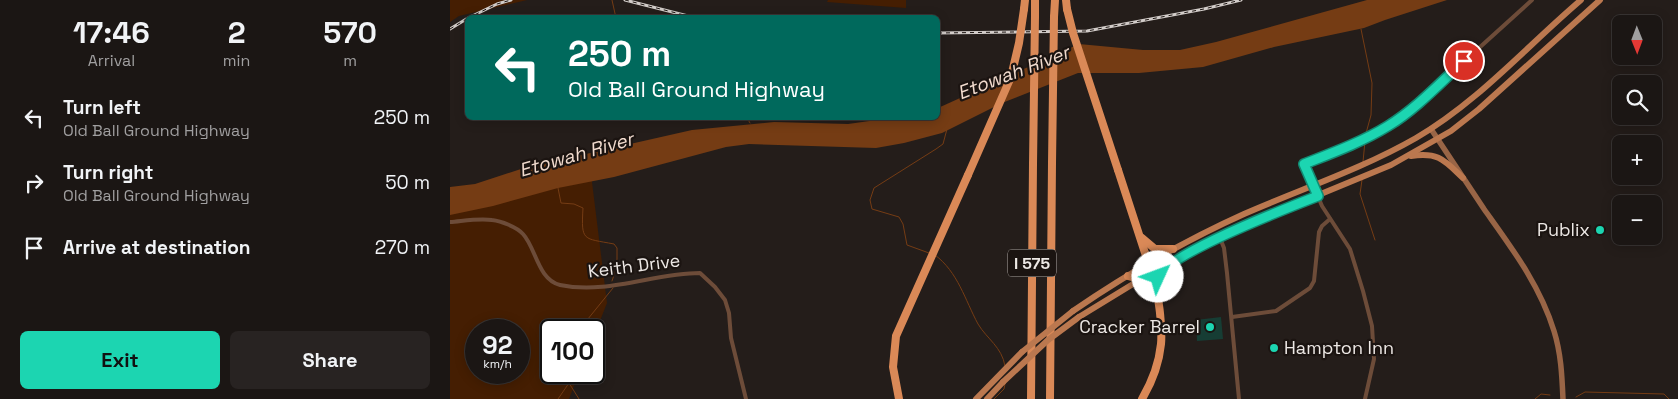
<!DOCTYPE html>
<meta charset="utf-8">
<style>
body{margin:0;font-family:"Space Grotesk",sans-serif;background:#282322;color:#f1f3f6;height:100vh;display:flex;flex-direction:column;font-size:19px;white-space:nowrap}
*{box-sizing:border-box;margin:0}
p{font-size:16px;color:#a09fa0}
.icon{flex:none;width:28px;height:28px;fill:none;stroke:currentColor;stroke-width:2;stroke-linecap:round;stroke-linejoin:round}
.map{position:relative;flex:1;overflow:hidden}
.panel{display:flex;flex-direction:column;background:#1b1614;width:450px}
.panel>*{flex:none}
.top-card{position:absolute;left:15px;top:15px;width:475px;height:105px;border-radius:8px;box-shadow:0 2px 12px #0003,0 0 0 1px #393534;background:#00695c;color:#fff;overflow:hidden}
.needle{width:32px;rotate:179deg}
.fabs{position:absolute;left:1162px;top:15px;display:grid;gap:10px}
.fabs a{display:grid;place-items:center;width:50px;height:50px;border-radius:8px;background:#1b1614;box-shadow:0 2px 12px #0003,0 0 0 1px #393534;font-size:25px}
.speed{position:absolute;left:15px;top:319px;display:flex;gap:10px;font-size:25px;font-weight:700;text-align:center}
.speed>*{display:grid;place-content:center;width:65px;height:65px;border-radius:50%;background:#1b1614;box-shadow:0 2px 12px #0003,0 0 0 1px #393534;line-height:1}
.speed small{font-size:12px;font-weight:400}
.speed .limit{border:2px solid #111;border-radius:8px;background:#fff;color:#111}
.pin{position:absolute;display:grid;place-items:center;width:42px;height:42px;color:#fff;margin:-21px;border:2px solid #fff;border-radius:50%;box-shadow:0 1px 5px #0007}
.me{position:absolute;width:55px;margin:-28px;rotate:47deg;stroke-linejoin:round;filter:drop-shadow(0 0 4px #0008)}
.turn{display:flex;align-items:center;gap:18px;height:105px;padding:0 20px;font-size:22px}
.turn .icon{width:65px;height:65px;stroke-width:2.5}
.turn b{display:block;font-size:35px;line-height:42px}
.eta{display:flex;justify-content:space-evenly;align-items:center;height:85px;text-align:center}
.eta b{font-size:30px;font-weight:700;line-height:35px}
.primary-button{display:flex;gap:10px;margin-top:auto;padding:10px 20px}
.primary-button a{flex:1;height:58px;border-radius:8px;background:#1cd5b1;color:#111;font-size:20px;font-weight:700;line-height:58px;text-align:center}
.primary-button a+a{background:#282322;color:#f1f3f6}
ul{padding:0;list-style:none}
li{display:flex;align-items:center;gap:15px;height:65px;padding:0 20px}
li div{flex:1}
li b{display:block;font-size:19px}
li em{font-style:normal}
main{display:flex;flex:1;min-height:0}
.map>svg:first-child{display:block}
</style>
<main>
<section class="panel">
<div class="eta">
<div><b>17:46</b><p>Arrival</p></div>
<div><b>2</b><p>min</p></div>
<div><b>570</b><p>m</p></div>
</div>
<ul>
<li><svg class="icon" aria-label="left" viewBox="0 0 24 24"><path d="M17 20v-9H6M10 6l-5 5 5 5"/></svg><div><b>Turn left</b><p>Old Ball Ground Highway</p></div><em>250 m</em></li>
<li><svg class="icon" aria-label="right" viewBox="0 0 24 24"><path d="M7 20v-9h11M14 6l5 5-5 5"/></svg><div><b>Turn right</b><p>Old Ball Ground Highway</p></div><em>50 m</em></li>
<li><svg class="icon" aria-label="arrive" viewBox="0 0 24 24"><path d="M6 21V4h12l-3 4 3 4H6"/></svg><div><b>Arrive at destination</b></div><em>270 m</em></li>
</ul>
<div class="primary-button"><a>Exit</a><a>Share</a></div>
</section>
<div class="map">
<svg width="1228" height="399" viewBox="0 0 1228 399">
<rect width="100%" height="100%" fill="#241d1a"/>
<g fill="#451e02" fill-rule="evenodd">
<path d="M 0,0 L 77,0 L 9,16 L 0,22 Z"/>
<path d="M 378,0 L 456,0 L 456,8 L 377,2 Z"/>
<path d="M 141,174 L 157,303 L 144,336 L 144,330 L 101,330 L 101,372 L 129,373 L 119,399 L 0,399 L 0,200 ZM 26,330 L 69,330 L 69,372 L 26,372 Z"/>
</g>
<path fill="#753c14" d="M 917,0 L 997,0 L 935,20 L 914,28 L 824,47 L 753,67 L 689,73 L 628,73 L 552,103 L 492,133 L 454,143 L 426,148 L 299,144 L 276,147 L 164,177 L 108,188 L 43,206 L 0,215 L 0,187 L 25,184 L 74,168 L 242,130 L 324,122 L 398,124 L 441,118 L 488,118 L 488,108 L 629,44 L 693,50 L 730,50 L 766,42 Z"/>
<g fill="none" stroke-linecap="round" stroke-linejoin="round">
<g stroke="#753c14" stroke-width="1">
<path d="M 162,0 L 166,18"/>
<path d="M 911,29 L 922,83 L 921,115 L 915,137"/>
<path d="M 297,118 L 300,123"/>
<path d="M 913,162 L 915,141"/>
<path d="M 912,180 L 910,194 L 925,240"/>
<path d="M 108,188 L 111,203 L 124,204 L 133,208 C 131,242 133,238 164,244 L 167,248 L 167,266 L 162,281"/>
<path d="M 479,253 L 457,245 L 453,224 L 449,217 L 422,209 L 420,200 L 424,188 L 486,149 L 493,144 L 497,129"/>
<path d="M 485,255 C 508,272 515,300 528,324 C 537,339 552,347 555,366"/>
<path d="M 129,330 L 163,288"/>
<path d="M 119,383 L 129,399"/>
<path d="M 1126,397 L 1135,392 L 1214,394 L 1219,399"/>
<path d="M 108,399 L 119,383 L 120,372"/>
<path d="M 544,399 L 554,389 L 555,384"/>
<path d="M 1085,399 L 1091,394 L 1100,395"/>
</g>
</g>
<path fill="#163d34" d="M 771,317 L 773,339 L 747,341 L 746,320 Z"/>
<g fill="none" stroke-linecap="round" stroke-linejoin="round">
<g stroke="#6d4c39" stroke-width="4">
<path d="M 0,222 C 13,221 29,218 42,220 C 51,221 67,227 73,234 C 86,248 88,280 110,285 C 157,295 204,273 250,273 L 265,287 L 275,300 L 279,313 L 281,338 L 296,399"/>
<path d="M 770,238 L 774,248 L 777,273 L 789,399"/>
<path d="M 782,317 L 826,311 L 860,288 L 864,281 L 869,232 L 872,226 L 880,219"/>
<path d="M 915,399 L 924,359 L 922,326 L 913,291 L 900,249 L 872,206 L 854,164 L 915,139 L 939,125 L 966,105 L 1082,0"/>
</g>
<path stroke="#996546" stroke-width="5.5" d="M 981,129 C 998,155 1016,182 1034,209 C 1061,247 1090,285 1104,331 C 1111,353 1112,376 1113,399"/>
<g stroke="#bb784f" stroke-width="6">
<path d="M 961,156 C 989,152 994,160 1013,178"/>
<path d="M 623,311 C 677,274 734,241 794,214 C 851,189 912,169 966,138 C 1028,102 1077,46 1131,0"/>
<path d="M 629,317 L 701,273 L 759,243 L 815,217 L 941,165 L 1001,131 L 1029,109 L 1150,0"/>
<path d="M 526,399 L 572,352"/>
<path d="M 537,399 L 553,382"/>
</g>
<g stroke="#da8957" stroke-width="8">
<path d="M 616,0 L 617,9"/>
<path d="M 574,9 L 575,0"/>
<path d="M 585,16 L 585,0"/>
<path d="M 604,17 L 605,0"/>
<path d="M 668,170 L 697,259 L 697,267 L 691,279"/>
<path d="M 692,238 L 705,249 L 723,249"/>
<path d="M 678,276 L 696,281 L 706,292"/>
<path d="M 449,399 L 443,367 L 446,336 L 518,175"/>
<path d="M 581,399 L 583,164"/>
<path d="M 600,399 L 602,163"/>
<path d="M 692,399 C 702,382 709,364 711,344 C 712,334 711,324 710,313 C 708,293 701,279 719,264"/>
</g>
<g stroke="#d2ccc9" stroke-width="3">
<g id="rail">
<path d="M 175,0 L 246,18"/>
<path d="M 18,18 L 47,4 L 61,0"/>
<path d="M 0,29 L 18,18"/>
<path d="M 488,33 L 637,31 L 754,9 L 791,0"/>
</g>
</g>
<use href="#rail" stroke="#1b1411" stroke-width="1" stroke-dasharray="4" stroke-linecap="butt"/>
<g stroke="#bb784f" stroke-width="6">
<path d="M 572,352 L 623,311"/>
<path d="M 553,382 L 598,340 L 629,317"/>
</g>
<g stroke="#da8957" stroke-width="8">
<path d="M 617,9 L 623,33 L 668,170"/>
<path d="M 602,163 L 604,17"/>
<path d="M 583,164 L 585,16"/>
<path d="M 518,175 L 561,77 L 569,43 L 574,9"/>
</g>
</g>
<g fill="none" stroke-linecap="round" stroke-linejoin="round">
<g stroke="#128a73" stroke-width="12">
<path id="route" d="M 708,277 C 720,253 837,208 868,196 L 854,164 C 882,153 912,142 938,126 C 966,109 990,83 1014,61"/>
</g>
<use href="#route" stroke="#1cd5b1" stroke-width="9"/>
</g>
<g fill="#1cd5b1" stroke="#1b1411" stroke-width="2">
<circle cx="1150" cy="230" r="5"/>
<circle cx="760" cy="327" r="5"/>
<circle cx="824" cy="348" r="5"/>
</g>
<g text-anchor="middle" stroke-width="4.5" stroke-linejoin="round" paint-order="stroke">
<rect fill="#1b1411" stroke="#aea8a5" stroke-width="1" x="558" y="249.5" width="48" height="27" rx="4"/>
<g font-size="16" font-weight="bold" fill="#ede8e5">
<text x="582" y="269">I 575</text>
</g>
<g font-size="18" fill="#ede8e5" stroke="#1b1411" text-anchor="end">
<text x="1140" y="236">Publix</text>
<text x="750" y="333">Cracker Barrel</text>
<text x="834" y="354" text-anchor="start">Hampton Inn</text>
</g>
<g font-size="18" fill="#ede8e5" stroke="#1b1411">
<text transform="translate(184 266) rotate(-7)" y="6">Keith Drive</text>
</g>
<g font-size="19" font-style="italic" fill="#f1dbce" stroke="#1b1411">
<text transform="translate(563 72) rotate(-21)" y="7">Etowah River</text>
<text transform="translate(126 154) rotate(-16)" y="7">Etowah River</text>
</g>
</g>
</svg>
<div class="fabs">
<a><svg class="needle" viewBox="-14 -14 28 28"><path d="M0-13l5 13h-10z" fill="#e53935"/><path d="M0 13l5-13h-10z" fill="#a09fa0"/></svg></a>
<a><svg class="icon" aria-label="search" viewBox="0 0 24 24"><circle cx="10" cy="10" r="6"/><path d="M15 15l6 6"/></svg></a>
<a>+</a>
<a>−</a>
</div>
<div class="speed"><div>92<small>km/h</small></div><div class="limit">100</div></div>
<div class="pin" style="left:1014px;top:61px;background:#d93025"><svg class="icon" aria-label="arrive" viewBox="0 0 24 24"><path d="M6 21V4h12l-3 4 3 4H6"/></svg></div>
<svg class="me" style="left:708px;top:277px" viewBox="-20 -20 40 40"><circle r="19" fill="#fff"/><path d="M0-13L10 11 0 6-10 11z" fill="#1cd5b1"/></svg>
<div class="top-card">
<div class="turn"><svg class="icon" aria-label="left" viewBox="0 0 24 24"><path d="M17 20v-9H6M10 6l-5 5 5 5"/></svg><div><b>250 m</b>Old Ball Ground Highway</div></div>
</div>
</div>
</main>
